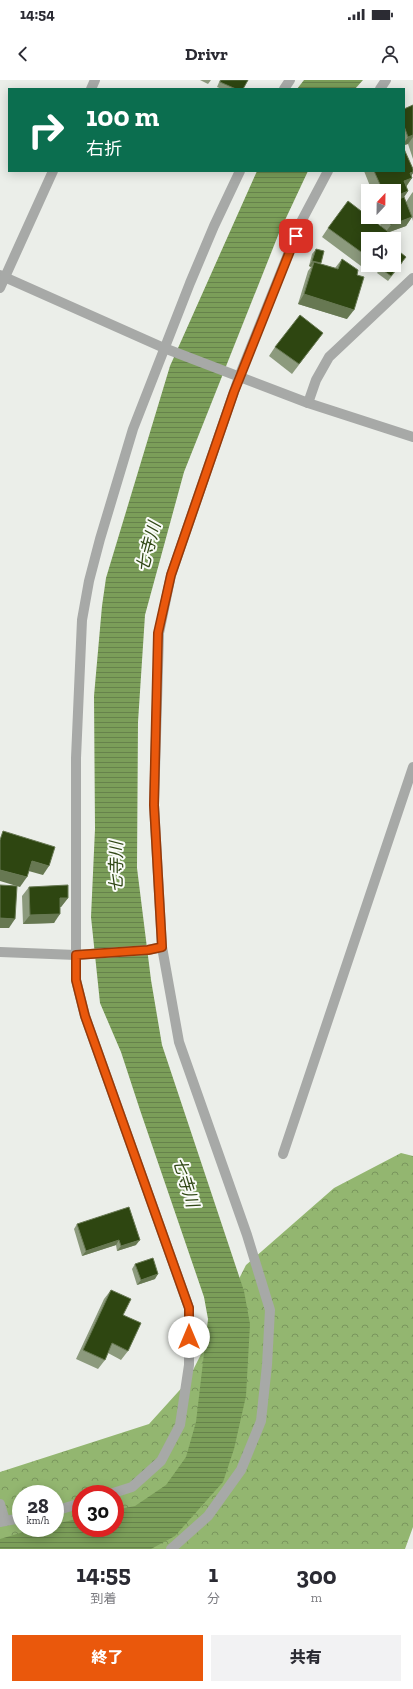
<!DOCTYPE html>
<html lang="ja">
<meta charset="utf-8">
<style>
body{margin:0;font-family:"Zilla Slab","Noto Sans JP",serif;background:#f2f2f3;color:#2b2b33;height:100vh;display:flex;flex-direction:column;font-size:15px;white-space:nowrap}
*{box-sizing:border-box;margin:0}
p{font-size:13px;color:#7c7c81}
.icon{flex:none;width:22px;height:22px;fill:none;stroke:currentColor;stroke-width:2;stroke-linecap:round;stroke-linejoin:round}
.map{position:relative;height:1469px;overflow:hidden}
.panel{display:flex;flex-direction:column;background:#fff;flex:1}
.panel>*{flex:none}
.hud{position:absolute;left:8px;top:8px;width:397px;height:84px;border-radius:0px;box-shadow:0 2px 10px #0003;background:#0b6e4f;color:#fff;overflow:hidden}
.needle{width:26px;rotate:22deg}
.tools{position:absolute;left:361px;top:104px;display:grid;gap:8px}
.tools a{display:grid;place-items:center;width:40px;height:40px;border-radius:0px;background:#fff;box-shadow:0 2px 10px #0003;font-size:20px}
.speed{position:absolute;left:12px;top:1405px;display:flex;gap:8px;font-size:20px;font-weight:700;text-align:center}
.speed>*{display:grid;place-content:center;width:52px;height:52px;border-radius:50%;background:#fff;box-shadow:0 2px 10px #0003;line-height:1}
.speed small{font-size:10px;font-weight:400}
.speed .limit{border:6px solid #d22;background:#fff;color:#111}
.pin{position:absolute;display:grid;place-items:center;width:34px;height:34px;color:#fff;margin:-17px;border-radius:8px;box-shadow:0 2px 6px #0006}
.me{position:absolute;width:44px;margin:-22px;rotate:0deg;stroke-linejoin:round;filter:drop-shadow(0 0 3px #0008)}
.turn{display:flex;align-items:center;gap:14px;height:84px;padding:0 12px;font-size:18px}
.turn .icon{width:52px;height:52px;stroke-width:2.5}
.turn b{display:block;font-size:28px;line-height:34px}
.eta{display:flex;justify-content:space-evenly;align-items:center;height:68px;text-align:center}
.eta b{font-size:24px;font-weight:800;line-height:28px}
.button{display:flex;gap:8px;margin-top:auto;padding:8px 12px}
.button a{flex:1;height:46px;border-radius:0px;background:#ea580c;color:#fff;font-size:16px;font-weight:800;line-height:46px;text-align:center}
.button a+a{background:#f2f2f3;color:#2b2b33}
.status{display:flex;justify-content:space-between;align-items:center;height:28px;padding:0 20px;background:#fff;direction:ltr}
.status svg{height:11px;fill:currentColor}
header{display:flex;justify-content:space-between;align-items:center;height:52px;padding:0 12px;background:#fff;font-size:18px;font-weight:800}
.map>svg:first-child{display:block}
</style>
<div class="status"><b>14:54</b><svg viewBox="0 0 49 12"><path d="M0 12V9h3v3zM5 12V6h3v6zM10 12V3h3v9zM15 12V0h3v12zM26 1h20v11H26zM47 4h2v5h-2z"/></svg></div>
<header><svg class="icon" aria-label="back" viewBox="0 0 24 24"><path d="M15 5l-7 7 7 7"/></svg>Drivr<svg class="icon" aria-label="person" viewBox="0 0 24 24"><circle cx="12" cy="8" r="4"/><path d="M4 21q1-7 8-7t8 7"/></svg></header>
<div class="map">
<svg width="413" height="1469" viewBox="0 0 413 1469">
<defs>
<pattern id="forest-crowns" width="20" height="18" patternUnits="userSpaceOnUse"><rect width="20" height="18" fill="#93b670"/><path d="M2 6a3 3 0 1 1 6 0M12 15a3 3 0 1 1 6 0" fill="none" stroke="#79955d"/></pattern>
<pattern id="water-rules" width="6" height="5" patternUnits="userSpaceOnUse"><rect width="6" height="5" fill="#7b9e59"/><path d="M0 2.5h6" fill="none" stroke="#66824b"/></pattern>
</defs>
<rect width="100%" height="100%" fill="#ebeee9"/>
<path fill="url(#forest-crowns)" fill-rule="evenodd" d="M 401,1073 L 413,1076 L 413,1447 L 405,1469 L 0,1469 L 0,1392 L 149,1344 L 187,1302 L 246,1185 L 334,1108 ZM 21,1414 L 55,1414 L 55,1448 L 21,1448 ZM 81,1414 L 115,1414 L 115,1448 L 81,1448 Z"/>
<g fill="url(#water-rules)">
<path d="M 304,0 L 363,0 L 355,9 L 297,9 Z"/>
<path d="M 257,91 L 308,91 L 279,153 L 184,392 L 145,535 L 138,642 L 137,788 L 151,900 L 162,965 L 244,1211 L 250,1244 L 246,1316 L 234,1369 L 223,1402 L 175,1456 L 151,1469 L 0,1469 L 0,1459 L 37,1448 L 55,1448 L 55,1444 L 81,1438 L 81,1448 L 115,1448 L 115,1430 L 135,1426 L 166,1405 L 186,1377 L 196,1342 L 208,1239 L 204,1217 L 140,1030 L 121,972 L 100,923 L 91,837 L 95,749 L 94,616 L 102,526 L 106,498 L 170,286 Z"/>
</g>
<g fill="none" stroke-linecap="round" stroke-linejoin="round">
<g stroke="#a7a9a7" stroke-width="10">
<path d="M 91,9 L 95,0"/>
<path d="M 284,9 L 290,0"/>
<path d="M 380,9 L 386,0"/>
<path d="M 0,195 L 164,268 L 308,323 L 413,357"/>
<path d="M 0,208 L 53,91"/>
<path d="M 308,323 L 316,300 L 329,277 L 413,198"/>
<path d="M 0,872 L 76,875 L 148,870 L 162,867"/>
<path d="M 283,1074 L 413,687"/>
<path d="M 110,1414 L 132,1407 L 161,1381 L 180,1345 L 189,1285 L 189,1228 L 85,936 L 76,900 L 76,678 L 82,540 L 89,501 L 100,459 L 133,349 L 190,203 L 214,146 L 240,91"/>
<path d="M 0,1424 L 5,1441"/>
<path d="M 55,1431 L 81,1423"/>
<path d="M 0,1442 L 21,1438"/>
<path d="M 171,1469 L 208,1436 L 241,1390 L 261,1341 L 267,1285 L 270,1230 L 247,1155 L 179,962 L 162,867 L 154,725 L 159,553 L 171,495 L 239,297 L 301,142 L 328,91"/>
</g>
</g>
<g fill="#8c9a7d">
<path d="M 200,0 L 211,0 L 208,4 Z"/>
<path d="M 220,0 L 248,0 L 243,9 L 222,9 L 217,7 Z"/>
<path d="M 413,25 L 413,79 L 408,64 L 404,65 L 404,29 Z"/>
<path d="M 413,89 L 413,93 L 406,106 L 408,111 L 404,117 L 406,122 L 412,113 L 413,112 L 413,141 L 412,137 L 406,146 L 389,152 L 368,159 L 368,185 L 365,189 L 322,157 L 328,148 L 381,146 L 377,137 L 394,137 L 394,111 L 372,111 L 364,91 L 404,91 Z"/>
<path d="M 316,169 L 321,184 L 335,188 L 342,179 L 347,239 L 298,224 L 308,191 L 311,187 L 309,186 L 312,174 Z"/>
<path d="M 403,182 L 388,201 L 377,193 L 383,185 Z"/>
<path d="M 323,253 L 292,294 L 269,276 L 275,267 Z"/>
<path d="M 29,807 L 68,818 L 61,827 L 60,827 L 54,843 L 23,844 L 22,816 Z"/>
<path d="M 77,1144 L 136,1165 L 117,1171 L 116,1165 L 82,1176 L 74,1149 Z"/>
<path d="M 135,1184 L 155,1199 L 137,1205 L 132,1189 Z"/>
<path d="M 111,1210 L 128,1271 L 121,1280 L 108,1273 L 105,1280 L 98,1289 L 76,1279 L 104,1219 Z"/>
</g>
<g fill="#677852">
<path d="M 413,55 L 413,57 L 408,64 L 404,65 L 404,63 L 408,57 Z"/>
<path d="M 413,92 L 413,93 L 409,99 L 412,98 L 406,107 L 398,110 L 410,93 Z"/>
<path d="M 408,111 L 402,120 L 394,123 L 394,117 Z"/>
<path d="M 412,137 L 406,146 L 384,154 L 391,145 Z"/>
<path d="M 312,181 L 314,182 L 311,187 L 309,186 Z"/>
<path d="M 304,214 L 354,230 L 347,239 L 298,224 Z"/>
<path d="M 32,781 L 49,786 L 43,795 L 25,790 Z"/>
<path d="M 0,790 L 27,797 L 20,807 L 0,801 Z"/>
<path d="M 60,818 L 68,818 L 61,827 L 54,827 Z"/>
<path d="M 60,834 L 54,843 L 23,844 L 30,835 Z"/>
<path d="M 0,838 L 15,839 L 9,848 L 0,848 Z"/>
<path d="M 119,1160 L 116,1165 L 82,1176 L 86,1171 Z"/>
<path d="M 140,1160 L 136,1165 L 117,1171 L 121,1166 Z"/>
<path d="M 158,1194 L 155,1199 L 137,1205 L 141,1200 Z"/>
</g>
<g fill="#2e4611" stroke="#677852">
<path d="M 221,0 L 248,0 L 243,9 L 236,9 L 220,2 Z"/>
<path d="M 413,25 L 413,55 L 408,57 L 404,46 L 404,29 Z"/>
<path d="M 404,69 L 413,89 L 413,92 L 410,93 L 412,98 L 404,101 L 408,111 L 394,117 L 394,111 L 383,111 L 374,91 L 404,91 Z"/>
<path d="M 404,117 L 412,137 L 391,145 L 387,137 L 394,137 L 394,121 Z"/>
<path d="M 348,121 L 391,154 L 387,159 L 368,159 L 368,177 L 328,148 Z"/>
<path d="M 395,168 L 406,177 L 391,196 L 380,188 L 383,185 L 394,185 L 394,170 Z"/>
<path d="M 316,169 L 324,171 L 321,183 L 312,181 Z"/>
<path d="M 342,179 L 358,190 L 357,195 L 364,197 L 354,230 L 304,214 L 314,182 L 338,189 Z"/>
<path d="M 300,235 L 323,253 L 299,284 L 275,267 Z"/>
<path d="M 3,751 L 55,767 L 49,786 L 32,781 L 27,797 L 0,790 L 0,760 Z"/>
<path d="M 0,805 L 17,806 L 15,839 L 0,838 Z"/>
<path d="M 68,805 L 68,818 L 60,818 L 60,834 L 30,835 L 29,807 Z"/>
<path d="M 129,1127 L 140,1160 L 121,1166 L 119,1160 L 86,1171 L 77,1144 Z"/>
<path d="M 153,1178 L 158,1194 L 141,1200 L 135,1184 Z"/>
<path d="M 111,1210 L 131,1219 L 123,1235 L 141,1243 L 128,1271 L 112,1263 L 105,1280 L 83,1270 Z"/>
</g>
<g fill="none" stroke-linecap="round" stroke-linejoin="round">
<g stroke="#983908" stroke-width="10">
<path id="route" d="M 189,1257 L 189,1228 L 85,936 L 76,900 L 76,875 L 148,870 L 162,867 L 154,725 L 158,553 L 171,495 L 234,312 L 296,156"/>
</g>
<use href="#route" stroke="#ea580c" stroke-width="7"/>
</g>
<g text-anchor="middle" stroke-width="4" stroke-linejoin="round" paint-order="stroke">
<g font-size="17" font-style="italic" fill="#304715" stroke="#f9fbf7">
<text transform="translate(148 467) rotate(-75)" y="6">七寺川</text>
<text transform="translate(116 787) rotate(-90)" y="6">七寺川</text>
<text transform="translate(186 1102) rotate(73)" y="6">七寺川</text>
</g>
</g>
</svg>
<div class="tools">
<a><svg class="needle" viewBox="-14 -14 28 28"><path d="M0-13l5 13h-10z" fill="#e53935"/><path d="M0 13l5-13h-10z" fill="#7c7c81"/></svg></a>
<a><svg class="icon" aria-label="sound" viewBox="0 0 24 24"><path d="M4 9h4l5-4v14l-5-4H4zM17 9q2 3 0 6"/></svg></a>
</div>
<div class="speed"><div>28<small>km/h</small></div><div class="limit">30</div></div>
<div class="pin" style="left:296px;top:156px;background:#d93025"><svg class="icon" aria-label="arrive" viewBox="0 0 24 24"><path d="M6 21V4h12l-3 4 3 4H6"/></svg></div>
<svg class="me" style="left:189px;top:1257px" viewBox="-20 -20 40 40"><circle r="19" fill="#fff"/><path d="M0-13L10 11 0 6-10 11z" fill="#ea580c"/></svg>
<div class="hud">
<div class="turn"><svg class="icon" aria-label="right" viewBox="0 0 24 24"><path d="M7 20v-9h11M14 6l5 5-5 5"/></svg><div><b>100 m</b>右折</div></div>
</div>
</div>
<section class="panel">
<div class="eta">
<div><b>14:55</b><p>到着</p></div>
<div><b>1</b><p>分</p></div>
<div><b>300</b><p>m</p></div>
</div>
<div class="button"><a>終了</a><a>共有</a></div>
</section>
